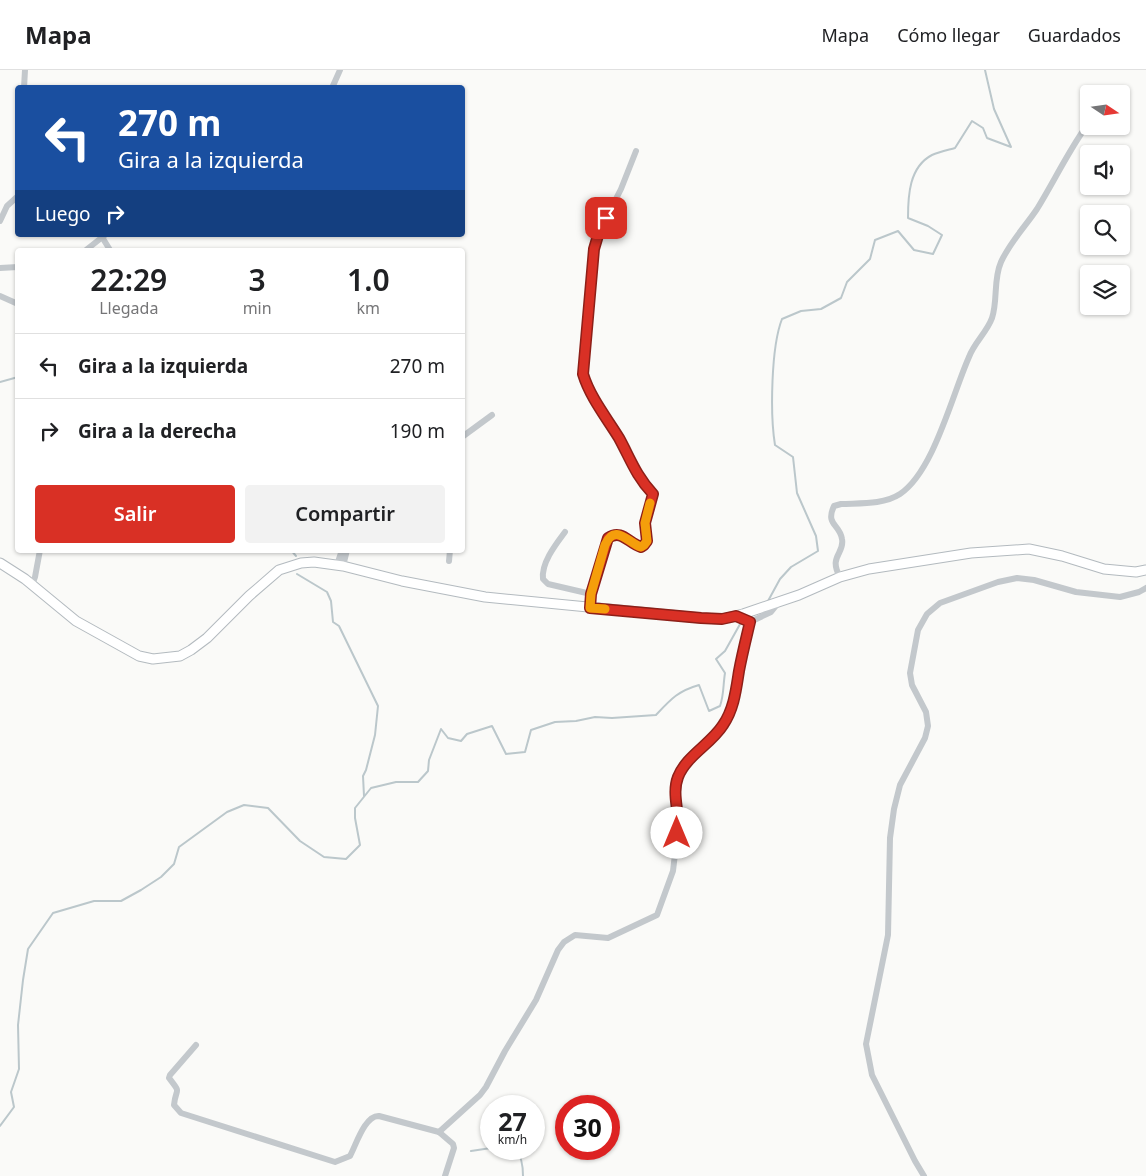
<!DOCTYPE html>
<html lang="es">
<meta charset="utf-8">
<style>
body{margin:0;font-family:"Noto Sans",sans-serif;background:#f2f2f2;color:#202124;height:100vh;display:flex;flex-direction:column;font-size:19px;white-space:nowrap}
*{box-sizing:border-box;margin:0}
p{font-size:16px;color:#757577}
.icon{flex:none;width:28px;height:28px;fill:none;stroke:currentColor;stroke-width:2;stroke-linecap:round;stroke-linejoin:round}
.map{position:relative;flex:1;overflow:hidden}
.details{position:absolute;left:15px;top:178px;width:450px;height:305px;display:flex;flex-direction:column;background:#fff;border-radius:5px;box-shadow:0 1px 4px #0004}
.details>*{flex:none}
.top-card{position:absolute;left:15px;top:15px;width:450px;height:152px;border-radius:5px;box-shadow:0 1px 4px #0004;background:#1a4fa0;color:#fff;overflow:hidden}
.needle{width:32px;rotate:103deg}
.fabs{position:absolute;left:1080px;top:15px;display:grid;gap:10px}
.fabs a{display:grid;place-items:center;width:50px;height:50px;border-radius:5px;background:#fff;box-shadow:0 1px 4px #0004;font-size:25px}
.speed{position:absolute;left:480px;top:1025px;display:flex;gap:10px;font-size:25px;font-weight:700;text-align:center}
.speed>*{display:grid;place-content:center;width:65px;height:65px;border-radius:50%;background:#fff;box-shadow:0 1px 4px #0004;line-height:1}
.speed small{font-size:12px;font-weight:400}
.speed .limit{border:8px solid #d22;background:#fff;color:#111}
.pin{position:absolute;display:grid;place-items:center;width:42px;height:42px;color:#fff;margin:-21px;border-radius:10px;box-shadow:0 2px 8px #0006}
.me{position:absolute;width:55px;margin:-28px;rotate:0deg;stroke-linejoin:round;filter:drop-shadow(0 0 4px #0008)}
.turn{display:flex;align-items:center;gap:18px;height:105px;padding:0 20px;font-size:22px}
.turn .icon{width:65px;height:65px;stroke-width:2.5}
.turn b{display:block;font-size:35px;line-height:42px}
.then{display:flex;align-items:center;height:48px;padding:0 20px;background:#0003;gap:10px;font-size:19px}
.eta{display:flex;justify-content:space-evenly;align-items:center;height:85px;text-align:center}
.eta b{font-size:30px;font-weight:600;line-height:35px}
.action{display:flex;gap:10px;margin-top:auto;padding:10px 20px}
.action a{flex:1;height:58px;border-radius:5px;background:#d93025;color:#fff;font-size:20px;font-weight:600;line-height:58px;text-align:center}
.action a+a{background:#f2f2f2;color:#202124}
ul{padding:0;list-style:none}
li{display:flex;align-items:center;gap:15px;height:65px;padding:0 20px;border-top:1px solid #e0e0e0}
li div{flex:1}
li b{display:block;font-size:19px}
li em{font-style:normal}
header{display:flex;align-items:center;gap:30px;box-sizing:border-box;height:70px;padding:0 25px;background:#fff;border-bottom:1px solid #e0e0e0}
header strong{font-size:24px}
nav{display:flex;gap:28px;margin-inline-start:auto;font-size:18px}
.map>svg:first-child{display:block}
</style>
<header>
<strong>Mapa</strong>
<nav><a>Mapa</a><a>Cómo llegar</a><a>Guardados</a></nav>
</header>
<div class="map">
<svg width="1146" height="1106" viewBox="0 0 1146 1106">
<rect width="100%" height="100%" fill="#fafaf8"/>
<g fill="none" stroke-linecap="round" stroke-linejoin="round">
<g stroke="#bbc7cb" stroke-width="2">
<path d="M 0,312 L 18,307"/>
<path d="M 291,480 L 296,486"/>
<path d="M 297,504 L 327,522 L 331,531 L 333,552 L 339,556 L 378,636 L 375,665 L 366,700 L 363,706 L 364,726"/>
<path d="M 768,531 L 780,509 L 791,497 L 818,481 L 816,466 L 797,423 L 793,387 L 775,375 C 770,345 771,277 782,249 L 801,241 L 821,239 L 841,228 L 847,212 L 870,189 L 875,170 L 898,161 L 914,180 L 933,184 L 942,165 L 928,156 L 908,148 C 908,126 909,97 932,85 C 939,82 948,80 955,78 L 972,51 L 983,58 L 987,68 L 1011,77 L 994,39 L 985,0"/>
<path d="M 0,1056 L 14,1037 L 11,1022 L 19,999 L 18,955 L 23,910 L 28,879 L 53,843 L 94,831 L 121,831 L 141,820 L 161,807 L 174,794 L 179,777 L 227,742 L 244,735 L 268,738 L 300,771 L 324,787 L 346,789 L 360,775 L 355,748 L 355,738 L 371,718 L 396,712 L 418,712 L 428,701 L 429,690 L 441,659 L 448,668 L 461,671 L 467,664 L 492,656 L 506,684 L 525,682 L 531,660 L 555,652 L 576,651 L 595,647 L 612,648 L 656,645 C 671,629 678,621 699,615 L 709,641 L 720,636 C 724,625 723,615 725,603 L 716,589 L 725,581 L 744,547"/>
<path d="M 516,1079 C 522,1087 523,1096 523,1106"/>
<path d="M 471,1081 L 491,1078"/>
</g>
<g stroke="#b3babf" stroke-width="11">
<path id="secondary" d="M 0,493 L 25,509 L 76,551 L 139,586 L 153,589 L 180,586 L 191,580 L 207,568 L 249,526 L 279,500 L 301,493 L 314,492 L 343,496 L 402,511 L 485,527 L 701,548 L 722,549 L 743,544 L 799,525 L 840,507 L 869,499 L 971,483 L 1029,479 L 1062,486 L 1104,499 L 1136,502 L 1146,500"/>
</g>
<g stroke="#c3c8cc" stroke-width="6">
<path d="M 24,18 L 25,0"/>
<path d="M 332,18 L 340,0"/>
<path d="M 0,151 L 7,136 L 18,126"/>
<path d="M 102,167 L 110,180"/>
<path d="M 86,180 L 105,165"/>
<path d="M 0,198 L 18,197"/>
<path d="M 0,226 L 18,234"/>
<path d="M 462,367 L 492,345"/>
<path d="M 565,462 C 556,474 541,493 543,509 L 548,514 L 591,524"/>
<path d="M 449,491 L 450,480"/>
<path d="M 337,495 L 342,480"/>
<path d="M 343,496 L 347,480"/>
<path d="M 840,507 C 828,486 845,484 842,469 C 840,454 825,455 834,436 L 841,434 C 860,433 883,435 900,424 C 934,401 952,325 969,287 C 974,273 987,262 992,248 C 998,230 993,210 1001,192 C 1010,172 1025,157 1037,139 C 1053,113 1066,86 1083,61"/>
<path d="M 32,515 L 35,507 L 40,480"/>
<path d="M 590,538 L 591,524 L 608,469 C 622,459 628,473 641,477 L 645,475 L 647,471 L 645,453 L 653,424 C 636,407 630,388 619,368 C 606,347 590,327 583,304 L 594,179 L 599,162 L 621,119 L 636,81"/>
<path d="M 196,975 L 170,1005 L 169,1008 C 182,1025 176,1016 174,1035 L 181,1043 L 335,1092 L 350,1086 C 356,1075 365,1045 379,1046 L 439,1062 L 453,1074 L 454,1078 L 445,1106"/>
<path d="M 439,1062 L 480,1025 L 486,1017 L 505,981 L 536,930 L 558,880 L 564,872 L 575,865 L 608,868 L 657,845 L 673,801 L 679,749 L 675,725 L 677,709 L 688,692 L 714,667 L 724,655 L 730,643 L 735,628 L 750,552 L 771,542 L 779,532"/>
<path d="M 924,1106 L 915,1091 L 872,1005 L 866,974 L 888,865 L 890,768 L 894,739 L 900,715 L 925,668 L 928,656 L 926,642 L 912,615 L 910,603 L 918,560 L 927,544 L 940,533 L 998,512 L 1017,508 L 1034,510 L 1076,522 L 1120,527 L 1139,522 L 1146,518"/>
</g>
<use href="#secondary" stroke="#fff" stroke-width="9"/>
</g>
<g fill="none" stroke-linecap="round" stroke-linejoin="round">
<g stroke="#8d1f18" stroke-width="12">
<path id="route" d="M 606,148 L 599,162 L 594,179 L 583,304 C 590,327 606,347 619,368 C 630,388 636,406 653,424 L 645,453 L 647,471 L 644,475 L 641,477 C 628,473 622,459 608,468 L 591,524 L 590,538 L 701,548 L 722,549 L 736,546 L 750,552 C 746,569 742,585 739,601 C 736,620 734,639 723,655 C 711,674 686,686 678,707 C 671,725 681,744 677,763"/>
</g>
<use href="#route" stroke="#d93025" stroke-width="9"/>
<path stroke="#f59e0b" stroke-width="9" d="M 605,539 L 590,538 L 591,524 L 605,475 C 615,452 628,473 641,477 L 644,475 L 647,471 L 645,453 L 650,433"/>
</g>
</svg>
<div class="fabs">
<a><svg class="needle" viewBox="-14 -14 28 28"><path d="M0-13l5 13h-10z" fill="#e53935"/><path d="M0 13l5-13h-10z" fill="#757577"/></svg></a>
<a><svg class="icon" aria-label="sound" viewBox="0 0 24 24"><path d="M4 9h4l5-4v14l-5-4H4zM17 9q2 3 0 6"/></svg></a>
<a><svg class="icon" aria-label="search" viewBox="0 0 24 24"><circle cx="10" cy="10" r="6"/><path d="M15 15l6 6"/></svg></a>
<a><svg class="icon" aria-label="layers" viewBox="0 0 24 24"><path d="M12 4l9 5-9 5-9-5zM3 14l9 5 9-5"/></svg></a>
</div>
<div class="speed"><div>27<small>km/h</small></div><div class="limit">30</div></div>
<div class="pin" style="left:606px;top:148px;background:#d93025"><svg class="icon" aria-label="arrive" viewBox="0 0 24 24"><path d="M6 21V4h12l-3 4 3 4H6"/></svg></div>
<svg class="me" style="left:677px;top:763px" viewBox="-20 -20 40 40"><circle r="19" fill="#fff"/><path d="M0-13L10 11 0 6-10 11z" fill="#d93025"/></svg>
<div class="top-card">
<div class="turn"><svg class="icon" aria-label="left" viewBox="0 0 24 24"><path d="M17 20v-9H6M10 6l-5 5 5 5"/></svg><div><b>270 m</b>Gira a la izquierda</div></div>
<div class="then">Luego<svg class="icon" aria-label="right" viewBox="0 0 24 24"><path d="M7 20v-9h11M14 6l5 5-5 5"/></svg></div>
</div>
<section class="details">
<div class="eta">
<div><b>22:29</b><p>Llegada</p></div>
<div><b>3</b><p>min</p></div>
<div><b>1.0</b><p>km</p></div>
</div>
<ul>
<li><svg class="icon" aria-label="left" viewBox="0 0 24 24"><path d="M17 20v-9H6M10 6l-5 5 5 5"/></svg><div><b>Gira a la izquierda</b></div><em>270 m</em></li>
<li><svg class="icon" aria-label="right" viewBox="0 0 24 24"><path d="M7 20v-9h11M14 6l5 5-5 5"/></svg><div><b>Gira a la derecha</b></div><em>190 m</em></li>
</ul>
<div class="action"><a>Salir</a><a>Compartir</a></div>
</section>
</div>
